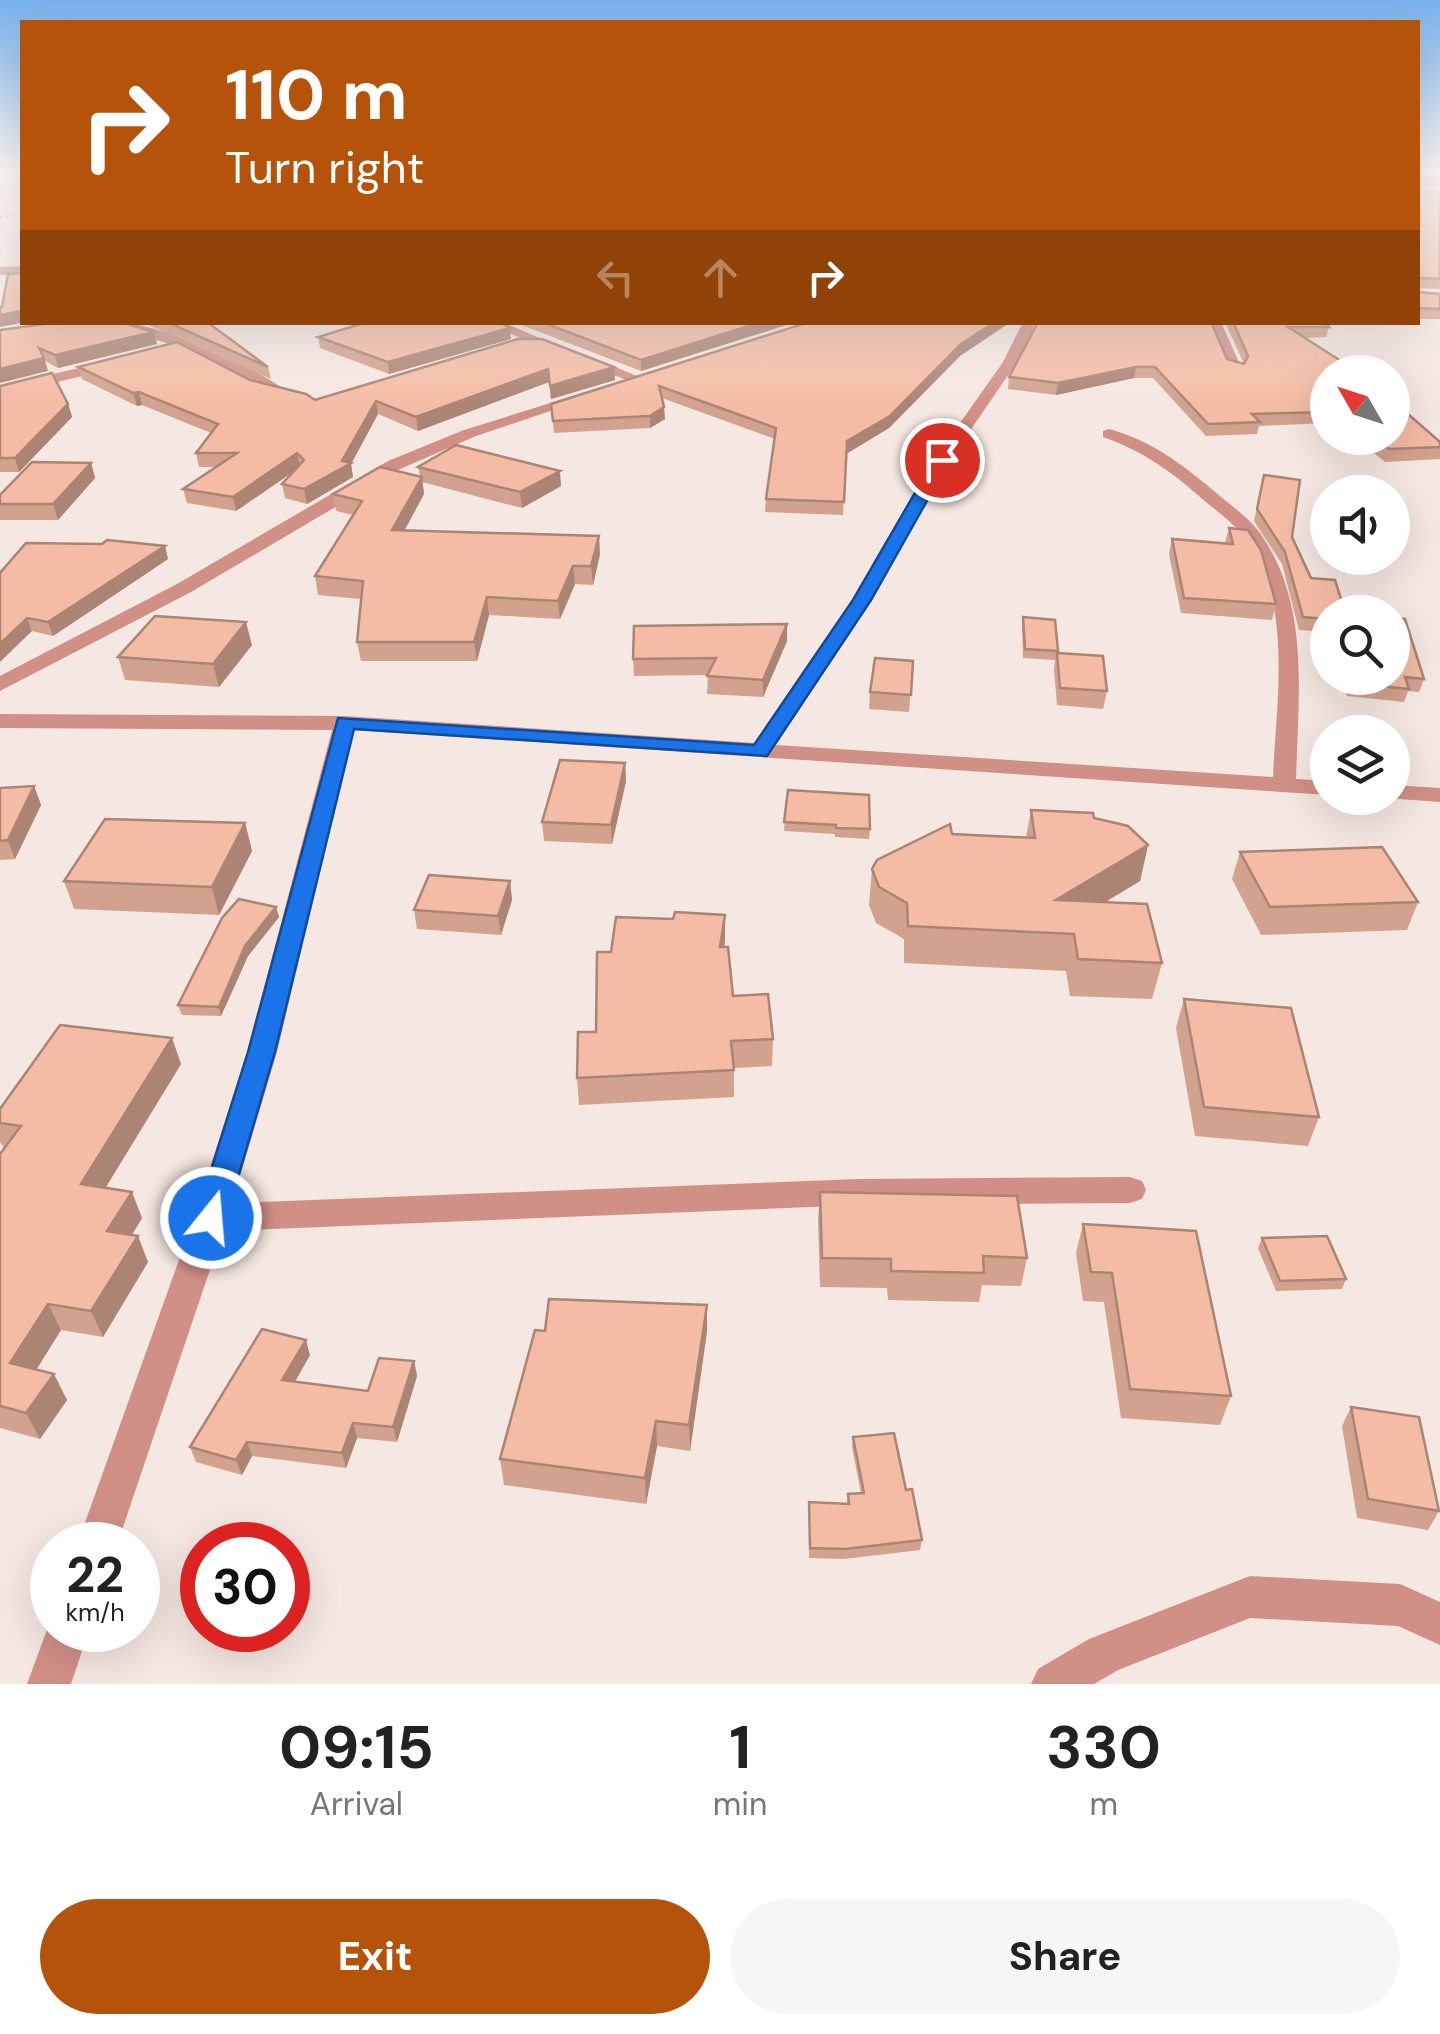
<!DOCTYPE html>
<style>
body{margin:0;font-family:"DM Sans",sans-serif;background:#f6f6f6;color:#222;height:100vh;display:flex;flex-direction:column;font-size:38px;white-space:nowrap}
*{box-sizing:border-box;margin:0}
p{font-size:32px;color:#767676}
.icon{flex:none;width:55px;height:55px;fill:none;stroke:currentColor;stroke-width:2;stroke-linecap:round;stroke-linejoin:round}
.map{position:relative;height:1684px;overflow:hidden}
.panel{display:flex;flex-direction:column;background:#fff;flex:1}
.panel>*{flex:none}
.banner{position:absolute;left:20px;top:20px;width:1400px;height:305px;border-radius:0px;box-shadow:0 10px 40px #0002;background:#b45309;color:#fff;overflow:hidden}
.needle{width:65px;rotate:309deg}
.tools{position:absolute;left:1310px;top:355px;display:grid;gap:20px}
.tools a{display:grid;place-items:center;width:100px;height:100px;border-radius:50%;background:#fff;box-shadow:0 10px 40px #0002;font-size:50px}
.speed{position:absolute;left:30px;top:1522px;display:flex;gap:20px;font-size:50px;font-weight:700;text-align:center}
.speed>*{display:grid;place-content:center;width:130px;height:130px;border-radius:50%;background:#fff;box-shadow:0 10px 40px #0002;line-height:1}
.speed small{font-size:25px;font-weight:400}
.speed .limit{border:15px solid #d22;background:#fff;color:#111}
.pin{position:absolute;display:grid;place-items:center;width:85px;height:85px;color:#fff;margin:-42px;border:5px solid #fff;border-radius:50%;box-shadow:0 2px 10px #0007}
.me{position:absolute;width:110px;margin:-55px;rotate:17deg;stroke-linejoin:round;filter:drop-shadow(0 0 8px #0008)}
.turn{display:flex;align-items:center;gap:35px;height:210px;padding:0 40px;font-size:45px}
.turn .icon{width:130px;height:130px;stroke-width:2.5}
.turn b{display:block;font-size:70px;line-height:85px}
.lanes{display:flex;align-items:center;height:95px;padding:0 40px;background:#0003;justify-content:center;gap:50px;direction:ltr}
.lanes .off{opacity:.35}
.eta{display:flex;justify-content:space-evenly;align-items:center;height:170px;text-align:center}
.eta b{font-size:60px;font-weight:700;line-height:70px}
.cta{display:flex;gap:20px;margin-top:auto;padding:20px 40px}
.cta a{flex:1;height:115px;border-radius:60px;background:#b45309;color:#fff;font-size:40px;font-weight:700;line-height:115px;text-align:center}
.cta a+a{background:#f6f6f6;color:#222}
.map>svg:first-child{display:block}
</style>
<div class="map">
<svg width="1440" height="1684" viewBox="0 0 1440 1684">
<rect width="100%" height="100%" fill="#f5e7e2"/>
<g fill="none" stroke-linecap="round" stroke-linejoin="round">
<path stroke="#b5a9a5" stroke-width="2.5" stroke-dasharray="2.5 4" stroke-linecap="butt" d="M 0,217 L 22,215"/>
<g fill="#d19086" fill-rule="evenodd">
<path d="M 22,266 L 22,274 L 0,275 L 0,267 Z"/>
<path d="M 116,322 C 159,322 260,368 293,396 L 280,399 L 180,347 L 116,328 Z"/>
<path d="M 484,322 L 503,322 L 553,344 L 541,347 Z"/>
<path d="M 1023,322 L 1036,322 L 1017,362 L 950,460 L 872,600 L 776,745 L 1273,777 C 1276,702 1294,603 1245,538 C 1233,522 1215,510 1200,497 C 1171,471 1141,450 1103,437 L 1103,431 L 1109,429 C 1150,440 1182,464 1214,491 C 1231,506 1252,519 1264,539 C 1310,609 1298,699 1296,779 L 1328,781 L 1328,795 L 354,730 L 277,1052 L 232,1203 L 859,1179 L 1130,1177 L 1142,1181 L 1146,1190 L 1142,1199 L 1130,1203 L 859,1205 L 223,1231 L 117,1545 L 77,1545 L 194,1218 L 247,1052 L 332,730 L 0,728 L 0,714 L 345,716 L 755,743 L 852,600 L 934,460 L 1003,362 Z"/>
<path d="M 1207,322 L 1221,322 L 1242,369 L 1240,372 L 1228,369 Z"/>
<path d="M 578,356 L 588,356 L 647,380 L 635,383 L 578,362 Z"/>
<path d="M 110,361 L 117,365 L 115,368 L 0,396 L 0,386 Z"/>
<path d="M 576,395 L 589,398 L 476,436 L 400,469 L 191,592 L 0,691 L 0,676 L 177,584 L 388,461 L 464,430 Z"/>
<path d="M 1392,785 L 1440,788 L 1440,802 L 1385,798 L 1392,798 Z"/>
<path d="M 1250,1576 L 1400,1584 L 1440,1602 L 1440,1645 L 1398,1626 L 1250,1618 L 1118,1670 L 1094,1684 L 1031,1684 L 1038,1669 L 1089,1639 Z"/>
<path d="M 52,1616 L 52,1630 L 89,1630 L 71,1684 L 27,1684 Z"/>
</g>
</g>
<g fill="#d2a28e">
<path d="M 1418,170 L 1440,170 L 1440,187 L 1419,187 L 1418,191 L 1440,192 L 1440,289 L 1418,288 L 1418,292 L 1440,294 L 1440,319 L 1418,319 Z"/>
<path d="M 142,322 L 207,322 L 268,367 L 271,379 Z"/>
<path d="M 514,322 L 796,322 L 641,371 Z"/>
<path d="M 809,322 L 960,356 L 889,428 L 846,454 L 843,515 L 765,512 L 766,499 L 775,439 L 662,398 L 665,419 L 650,428 L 554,433 L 551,404 Z"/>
<path d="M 1225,322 L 1324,322 L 1329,327 L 1326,337 L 1304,338 L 1328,372 L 1328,423 L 1259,426 L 1257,434 L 1206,436 L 1153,378 L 1134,378 L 1056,395 L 1008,389 L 1009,377 L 1227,359 L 1244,364 Z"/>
<path d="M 0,330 L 157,344 L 58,368 L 45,361 L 48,371 Z"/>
<path d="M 318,337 L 511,339 L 389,374 L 320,348 Z"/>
<path d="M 518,339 L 615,380 L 551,399 L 549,382 L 418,431 L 378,414 L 351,464 L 353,477 L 307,504 L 285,498 L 282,484 L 293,472 L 236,511 L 187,503 L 183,489 L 216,467 L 199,467 L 196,453 L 211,433 L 142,405 L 137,406 L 82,379 L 78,367 L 250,380 L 315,400 Z"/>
<path d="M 0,386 L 68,404 L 72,417 L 19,472 L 0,472 Z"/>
<path d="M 1356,438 L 1392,438 L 1440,442 L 1440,459 L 1385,462 Z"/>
<path d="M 91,463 L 95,478 L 58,520 L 0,520 L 0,495 Z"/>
<path d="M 418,467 L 561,486 L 522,508 L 422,482 L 424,494 L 404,531 L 600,554 L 593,585 L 575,584 L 560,619 L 489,615 L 477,661 L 361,661 L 357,642 L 361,599 L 318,595 L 315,576 L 353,515 L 336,511 L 333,494 L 420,476 Z"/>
<path d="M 1264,475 L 1328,612 L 1328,632 L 1299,630 L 1282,564 L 1254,521 Z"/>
<path d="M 1229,528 L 1276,604 L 1272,620 L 1181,613 L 1169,554 L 1172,539 L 1225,543 Z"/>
<path d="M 165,546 L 168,559 L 53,636 L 32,631 L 0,573 Z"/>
<path d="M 1023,617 L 1055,620 L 1058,653 L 1107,691 L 1103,709 L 1057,705 L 1054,670 L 1055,660 L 1023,658 L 1022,626 Z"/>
<path d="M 1392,618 L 1424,679 L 1419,692 L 1408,691 L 1404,702 L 1347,696 L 1342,678 L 1392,678 Z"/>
<path d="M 787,624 L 787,641 L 763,697 L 707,694 L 708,675 L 634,676 L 633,659 Z"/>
<path d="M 252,645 L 219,687 L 125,680 L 118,657 Z"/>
<path d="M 913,661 L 909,712 L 869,709 L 870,692 Z"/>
<path d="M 625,763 L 626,781 L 612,844 L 544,841 L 542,822 Z"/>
<path d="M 34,786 L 41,805 L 15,859 L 0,860 L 0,788 Z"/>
<path d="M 788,790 L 870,829 L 869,839 L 835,837 L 835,834 L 784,831 Z"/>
<path d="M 1031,810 L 1094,818 L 1148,845 L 1140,881 L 1105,902 L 1162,963 L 1152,999 L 1070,996 L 1066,971 L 904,963 L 904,939 L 876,923 L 869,905 L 872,869 L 952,834 L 1026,837 Z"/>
<path d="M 245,823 L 252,851 L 219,915 L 74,909 L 64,881 Z"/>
<path d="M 1240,852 L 1418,902 L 1407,930 L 1261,935 L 1232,879 Z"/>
<path d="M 510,881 L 512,900 L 501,935 L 417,929 L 414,910 Z"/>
<path d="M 276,907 L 279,917 L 248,956 L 221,1016 L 182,1015 L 178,1005 Z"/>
<path d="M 725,915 L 724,947 L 733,996 L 773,1039 L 772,1066 L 734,1068 L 734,1097 L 579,1105 L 577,1078 L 596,1032 L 673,919 Z"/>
<path d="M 1184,999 L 1319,1117 L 1308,1146 L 1195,1136 L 1176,1028 Z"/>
<path d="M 181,1064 L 105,1188 L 142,1218 L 132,1235 L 148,1262 L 103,1337 L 61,1330 L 36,1370 L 67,1400 L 40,1439 L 0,1428 L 0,1154 L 4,1148 L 0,1142 L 0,1109 Z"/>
<path d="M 820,1192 L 1027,1258 L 1021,1286 L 982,1285 L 979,1302 L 888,1300 L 887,1288 L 820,1287 L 818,1221 Z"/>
<path d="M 1083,1224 L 1231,1396 L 1220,1425 L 1121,1418 L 1104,1302 L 1083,1301 L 1076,1253 Z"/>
<path d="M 1262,1238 L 1346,1279 L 1342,1289 L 1276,1291 L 1258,1248 Z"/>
<path d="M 545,1331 L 707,1331 L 690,1451 L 657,1446 L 646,1504 L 504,1485 L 500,1459 Z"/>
<path d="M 310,1355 L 295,1382 L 368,1391 L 414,1361 L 417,1376 L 397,1442 L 357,1438 L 346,1468 L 252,1456 L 242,1475 L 196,1462 L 190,1447 Z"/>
<path d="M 1351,1407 L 1439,1511 L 1428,1530 L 1357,1518 L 1342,1426 Z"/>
<path d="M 853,1437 L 906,1490 L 922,1540 L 920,1550 L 844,1559 L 809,1558 L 809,1502 L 847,1504 L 848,1494 L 861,1493 L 852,1447 Z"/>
</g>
<g fill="#ab8474">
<path d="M 22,311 L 22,322 L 26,322 L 0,327 L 0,315 Z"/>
<path d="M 761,322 L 796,322 L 641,371 L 641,360 Z"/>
<path d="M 995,322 L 1011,322 L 960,356 L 889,428 L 846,454 L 847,441 L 961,344 Z"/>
<path d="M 510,328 L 511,339 L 389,374 L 388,362 Z"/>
<path d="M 154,332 L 157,344 L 58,368 L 55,355 Z"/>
<path d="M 44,358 L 48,371 L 0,383 L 0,369 Z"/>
<path d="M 614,367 L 615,380 L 551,399 L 550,386 Z"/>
<path d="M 1136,367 L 1134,378 L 1056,395 L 1058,383 Z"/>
<path d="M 548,369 L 549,382 L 418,431 L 416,417 Z"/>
<path d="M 139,392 L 142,405 L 137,406 L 133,393 Z"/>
<path d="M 376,401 L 378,414 L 351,464 L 353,477 L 307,504 L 304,489 L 342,461 Z"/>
<path d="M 68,404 L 72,417 L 19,472 L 15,458 Z"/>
<path d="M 664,407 L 665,419 L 650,428 L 650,416 Z"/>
<path d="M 297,453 L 300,467 L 236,511 L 233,497 Z"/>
<path d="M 91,463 L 95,478 L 58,520 L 53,504 Z"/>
<path d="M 560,471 L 561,486 L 522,508 L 520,492 Z"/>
<path d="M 422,477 L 424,494 L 395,548 L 392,530 Z"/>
<path d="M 599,536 L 600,554 L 593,585 L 591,566 Z"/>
<path d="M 165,546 L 168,559 L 53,636 L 48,622 Z"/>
<path d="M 573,566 L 575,584 L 560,619 L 558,601 Z"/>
<path d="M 487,597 L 489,615 L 477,661 L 474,642 Z"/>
<path d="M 27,618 L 32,631 L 0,662 L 0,644 Z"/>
<path d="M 246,622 L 252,645 L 219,687 L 213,664 Z"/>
<path d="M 787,624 L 787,641 L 763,697 L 763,680 Z"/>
<path d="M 625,763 L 626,781 L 612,844 L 611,825 Z"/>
<path d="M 34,786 L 41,805 L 15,859 L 8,840 Z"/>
<path d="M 245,823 L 252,851 L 219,915 L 212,887 Z"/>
<path d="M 1148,845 L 1140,881 L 1054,933 L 1056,900 Z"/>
<path d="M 510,881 L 512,900 L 501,935 L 498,916 Z"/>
<path d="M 276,907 L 279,917 L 248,956 L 221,1016 L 219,1007 L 245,946 Z"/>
<path d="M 725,915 L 725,942 L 720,974 L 720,947 Z"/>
<path d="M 172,1038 L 181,1064 L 92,1210 L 81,1184 Z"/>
<path d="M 132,1192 L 142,1218 L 118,1257 L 107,1231 Z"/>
<path d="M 138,1236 L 148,1262 L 103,1337 L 91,1311 Z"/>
<path d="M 48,1304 L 61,1330 L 24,1389 L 10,1363 Z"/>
<path d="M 707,1305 L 707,1331 L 690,1451 L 689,1425 Z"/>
<path d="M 306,1340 L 310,1355 L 287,1395 L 282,1380 Z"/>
<path d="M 414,1361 L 417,1376 L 397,1442 L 393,1427 Z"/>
<path d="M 54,1374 L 67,1400 L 40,1439 L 26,1413 Z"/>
<path d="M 656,1421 L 657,1446 L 646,1504 L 645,1478 Z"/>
<path d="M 353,1423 L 357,1438 L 346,1468 L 342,1453 Z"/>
<path d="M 247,1442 L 252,1456 L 242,1475 L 236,1460 Z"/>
</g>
<g fill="#f4bca5" stroke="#ab8474" stroke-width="2.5">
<path d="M 1418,170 L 1440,170 L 1440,178 L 1420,178 L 1418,191 L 1440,192 L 1440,279 L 1421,278 L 1418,281 Z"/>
<path d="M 22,273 L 22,311 L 0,315 L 0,307 L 2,307 L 8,274 Z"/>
<path d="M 1418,284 L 1418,292 L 1440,294 L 1440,309 L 1418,308 Z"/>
<path d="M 59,322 L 124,323 L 154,332 L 55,355 L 39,348 L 44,358 L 0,369 L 0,330 Z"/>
<path d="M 167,322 L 207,322 L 268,367 Z"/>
<path d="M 367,322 L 499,322 L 510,328 L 388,362 L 318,337 Z"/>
<path d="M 542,322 L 761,322 L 641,360 Z"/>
<path d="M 809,322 L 995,322 L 961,344 L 890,416 L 847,441 L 844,502 L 766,499 L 776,428 L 659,386 L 664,407 L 650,416 L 553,421 L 551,404 Z"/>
<path d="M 1038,322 L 1211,322 L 1227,359 L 1244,364 L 1248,356 L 1233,322 L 1324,322 L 1329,327 L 1288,327 L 1358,372 L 1328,372 L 1328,412 L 1252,414 L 1260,422 L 1208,424 L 1155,367 L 1136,367 L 1058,383 L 1009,377 Z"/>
<path d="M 518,339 L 542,339 L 614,367 L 550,386 L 548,369 L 416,417 L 376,401 L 342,461 L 351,463 L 304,489 L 282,484 L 304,460 L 297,453 L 233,497 L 183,489 L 237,453 L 196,453 L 218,424 L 139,392 L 133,393 L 78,367 L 177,342 L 250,380 L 306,394 L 315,400 Z"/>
<path d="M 52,373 L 68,404 L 15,458 L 0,458 L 0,386 Z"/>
<path d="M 1392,400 L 1440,442 L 1440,447 L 1389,449 L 1374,438 L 1392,438 Z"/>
<path d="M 456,445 L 560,471 L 520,492 L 418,467 Z"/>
<path d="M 32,462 L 91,463 L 53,504 L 0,504 L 0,495 Z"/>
<path d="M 380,467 L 422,477 L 392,530 L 599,536 L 591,566 L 573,566 L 558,601 L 487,597 L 474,642 L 357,642 L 363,581 L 315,576 L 362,501 L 333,494 Z"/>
<path d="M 1264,475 L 1300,480 L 1292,537 L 1311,578 L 1335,580 L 1345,612 L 1328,612 L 1328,619 L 1303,617 L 1285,552 L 1257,509 Z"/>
<path d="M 1229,528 L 1248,530 L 1261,550 L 1276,604 L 1184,598 L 1172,539 L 1233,544 Z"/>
<path d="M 107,540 L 165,546 L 48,622 L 27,618 L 0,644 L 0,573 L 26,543 L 102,544 Z"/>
<path d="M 155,616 L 246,622 L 213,664 L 118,657 Z"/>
<path d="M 1023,617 L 1055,620 L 1058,651 L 1025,649 Z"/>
<path d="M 1392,618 L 1405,619 L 1424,679 L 1405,677 L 1409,689 L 1351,683 L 1349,678 L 1392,678 Z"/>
<path d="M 787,624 L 763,680 L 707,676 L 716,658 L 633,659 L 634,626 Z"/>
<path d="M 1057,653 L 1103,656 L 1107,691 L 1060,688 Z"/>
<path d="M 875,658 L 913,661 L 911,695 L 870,692 Z"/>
<path d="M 560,760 L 625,763 L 611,825 L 542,822 Z"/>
<path d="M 34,786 L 8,840 L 0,841 L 0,788 Z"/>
<path d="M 788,790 L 869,795 L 870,829 L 836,828 L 836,825 L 784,822 Z"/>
<path d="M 1031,810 L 1093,813 L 1094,818 L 1128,826 L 1148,845 L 1056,900 L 1147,904 L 1162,963 L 1078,959 L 1074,934 L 908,926 L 907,903 L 879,887 L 872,869 L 877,860 L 950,824 L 952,834 L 1035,838 Z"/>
<path d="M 105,819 L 245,823 L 212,887 L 64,881 Z"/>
<path d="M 1382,847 L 1418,902 L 1270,907 L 1240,852 Z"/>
<path d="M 429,875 L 510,881 L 498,916 L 414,910 Z"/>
<path d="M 239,899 L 276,907 L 245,946 L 219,1007 L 178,1005 L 222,918 Z"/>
<path d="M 675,912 L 725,915 L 720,947 L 728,947 L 733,996 L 768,994 L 773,1039 L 731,1041 L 734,1070 L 577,1078 L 578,1032 L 596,1032 L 597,952 L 611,952 L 616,917 L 673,919 Z"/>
<path d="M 1184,999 L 1291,1008 L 1319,1117 L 1204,1107 Z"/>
<path d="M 60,1025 L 172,1038 L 81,1184 L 132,1192 L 107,1231 L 138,1236 L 91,1311 L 48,1304 L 10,1363 L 54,1374 L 26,1413 L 0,1406 L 0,1154 L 21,1126 L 0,1123 L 0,1109 Z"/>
<path d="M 820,1192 L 1017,1196 L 1027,1258 L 983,1256 L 984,1273 L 891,1271 L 891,1259 L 822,1258 Z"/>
<path d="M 1083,1224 L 1196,1231 L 1231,1396 L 1130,1389 L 1112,1273 L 1091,1272 Z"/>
<path d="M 1327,1236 L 1346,1279 L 1280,1281 L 1262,1238 Z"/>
<path d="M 549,1299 L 707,1305 L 689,1425 L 656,1421 L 645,1478 L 500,1459 L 535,1330 L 545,1331 Z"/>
<path d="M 262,1329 L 306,1340 L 282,1380 L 368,1391 L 379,1358 L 414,1361 L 393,1427 L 353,1423 L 342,1453 L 247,1442 L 236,1460 L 190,1447 Z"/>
<path d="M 1351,1407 L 1419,1417 L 1439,1511 L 1368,1499 Z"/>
<path d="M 894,1433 L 906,1490 L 912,1489 L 922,1540 L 845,1549 L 810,1548 L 809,1502 L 849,1504 L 848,1494 L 864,1493 L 853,1437 Z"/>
</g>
<linearGradient id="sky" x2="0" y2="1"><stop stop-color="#79b2ed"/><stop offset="0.42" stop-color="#faf4f2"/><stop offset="1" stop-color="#faf4f2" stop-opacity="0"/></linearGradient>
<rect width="1440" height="406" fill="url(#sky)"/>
<path fill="#1a73e8" stroke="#114b97" stroke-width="2.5" d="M 942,456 L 950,460 L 871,600 L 767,756 L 354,729 L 275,1052 L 226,1218 L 222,1227 L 211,1230 L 200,1227 L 196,1218 L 248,1052 L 338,718 L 754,745 L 853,600 L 934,460 Z"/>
</svg>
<div class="tools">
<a><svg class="needle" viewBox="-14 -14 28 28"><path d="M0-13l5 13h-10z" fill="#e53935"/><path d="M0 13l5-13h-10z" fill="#767676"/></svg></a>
<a><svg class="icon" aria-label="sound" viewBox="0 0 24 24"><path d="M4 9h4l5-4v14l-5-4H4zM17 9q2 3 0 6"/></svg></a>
<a><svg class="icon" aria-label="search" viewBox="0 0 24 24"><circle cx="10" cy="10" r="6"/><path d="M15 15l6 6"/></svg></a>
<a><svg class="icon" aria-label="layers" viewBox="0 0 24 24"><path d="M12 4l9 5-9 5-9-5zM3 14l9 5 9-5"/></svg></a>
</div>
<div class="speed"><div>22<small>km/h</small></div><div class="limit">30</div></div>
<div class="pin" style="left:942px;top:460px;background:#d93025"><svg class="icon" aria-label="arrive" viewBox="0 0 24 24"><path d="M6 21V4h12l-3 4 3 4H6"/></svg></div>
<svg class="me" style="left:211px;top:1218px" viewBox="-20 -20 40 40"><circle r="17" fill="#1a73e8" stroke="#fff" stroke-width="3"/><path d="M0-11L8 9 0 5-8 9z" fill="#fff"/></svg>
<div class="banner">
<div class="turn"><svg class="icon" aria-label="right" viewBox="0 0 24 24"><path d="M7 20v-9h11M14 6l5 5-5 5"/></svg><div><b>110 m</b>Turn right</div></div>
<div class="lanes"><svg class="icon off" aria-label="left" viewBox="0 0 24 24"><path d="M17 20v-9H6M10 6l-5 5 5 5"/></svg><svg class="icon off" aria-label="ahead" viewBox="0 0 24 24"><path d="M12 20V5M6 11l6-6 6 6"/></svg><svg class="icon" aria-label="right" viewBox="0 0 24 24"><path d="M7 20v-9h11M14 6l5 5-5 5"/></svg></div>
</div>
</div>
<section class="panel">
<div class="eta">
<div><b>09:15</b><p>Arrival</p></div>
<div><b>1</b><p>min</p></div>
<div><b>330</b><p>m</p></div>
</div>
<div class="cta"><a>Exit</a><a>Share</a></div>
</section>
